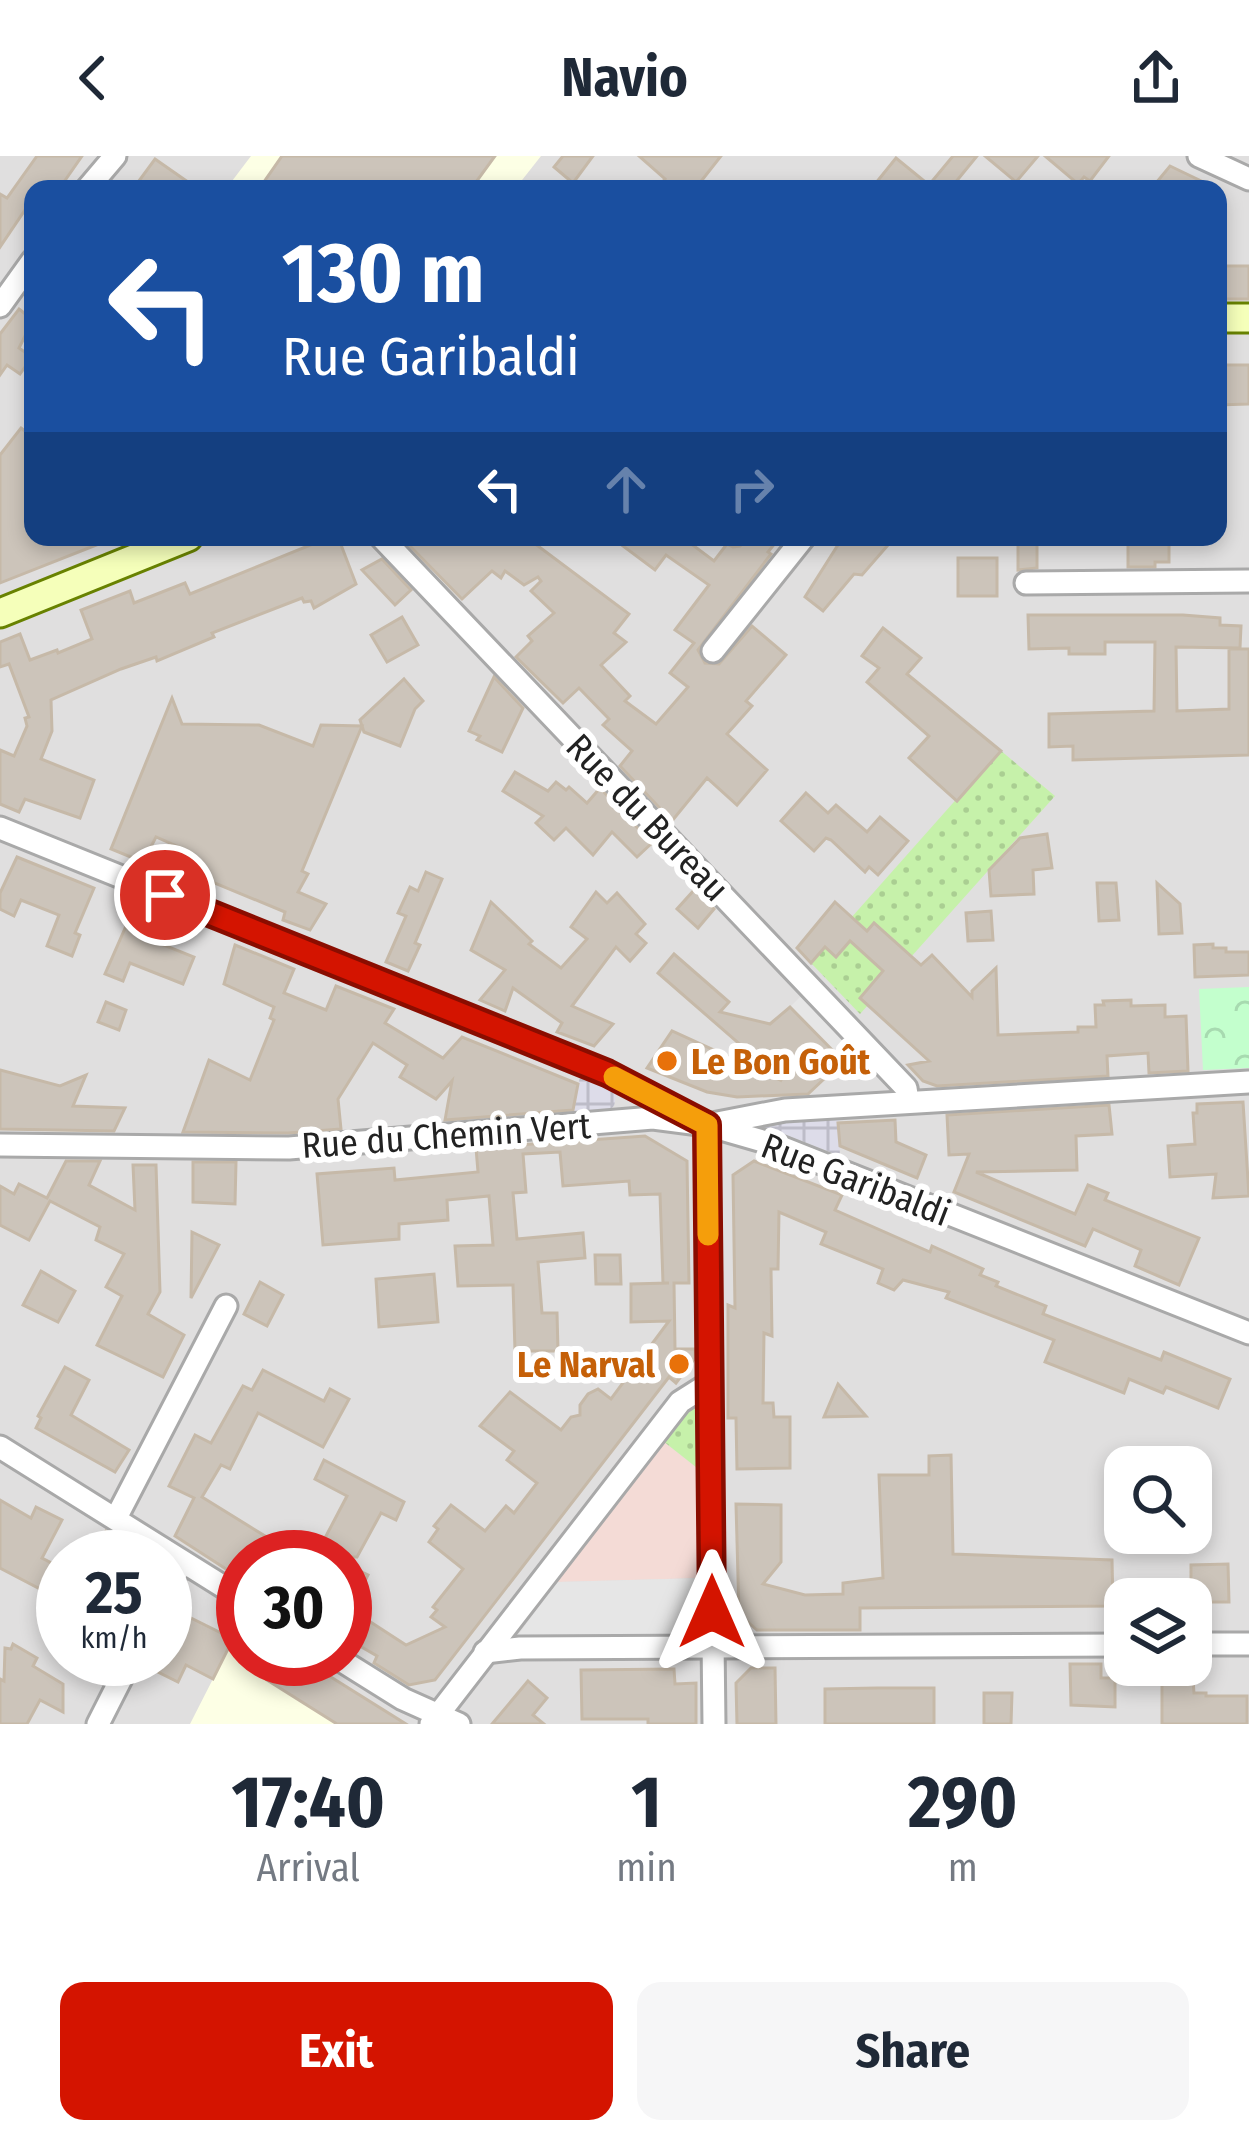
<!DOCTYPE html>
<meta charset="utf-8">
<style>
body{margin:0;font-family:"Fira Sans Condensed",sans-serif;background:#f6f6f7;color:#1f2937;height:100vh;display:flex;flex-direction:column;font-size:45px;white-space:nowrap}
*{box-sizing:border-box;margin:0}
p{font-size:39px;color:#747a83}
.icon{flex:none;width:66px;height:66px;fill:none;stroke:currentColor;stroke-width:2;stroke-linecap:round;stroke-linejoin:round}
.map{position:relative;height:1568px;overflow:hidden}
.side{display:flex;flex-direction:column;background:#fff;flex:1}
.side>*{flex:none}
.hud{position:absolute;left:24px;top:24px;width:1203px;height:366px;border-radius:24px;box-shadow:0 6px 18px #0003;background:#1a4fa0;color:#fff;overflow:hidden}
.fabs{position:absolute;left:1104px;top:1290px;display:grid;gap:24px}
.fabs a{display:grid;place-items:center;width:108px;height:108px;border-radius:24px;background:#fff;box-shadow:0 6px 18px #0003;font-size:60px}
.speed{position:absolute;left:36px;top:1374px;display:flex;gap:24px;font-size:60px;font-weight:700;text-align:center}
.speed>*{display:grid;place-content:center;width:156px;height:156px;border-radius:50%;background:#fff;box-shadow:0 6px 18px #0003;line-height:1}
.speed small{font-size:30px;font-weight:400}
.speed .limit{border:18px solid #d22;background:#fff;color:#111}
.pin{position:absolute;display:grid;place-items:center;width:102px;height:102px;color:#fff;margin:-51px;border:6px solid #fff;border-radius:50%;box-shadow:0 3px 12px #0007}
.me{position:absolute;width:132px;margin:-66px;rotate:0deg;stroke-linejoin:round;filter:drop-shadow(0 0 9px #0008)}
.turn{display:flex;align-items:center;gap:42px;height:252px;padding:0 60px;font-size:54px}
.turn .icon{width:156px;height:156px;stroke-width:2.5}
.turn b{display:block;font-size:84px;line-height:102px}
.lanes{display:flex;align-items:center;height:114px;padding:0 60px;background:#0003;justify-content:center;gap:60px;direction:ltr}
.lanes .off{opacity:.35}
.eta{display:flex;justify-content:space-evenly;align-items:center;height:204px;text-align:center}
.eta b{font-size:72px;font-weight:700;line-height:84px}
.action{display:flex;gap:24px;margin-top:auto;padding:24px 60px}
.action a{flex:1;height:138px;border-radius:24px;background:#d41400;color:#fff;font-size:48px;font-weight:700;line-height:138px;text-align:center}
.action a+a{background:#f6f6f7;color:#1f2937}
header{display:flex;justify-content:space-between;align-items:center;height:156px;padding:0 60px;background:#fff;font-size:54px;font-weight:700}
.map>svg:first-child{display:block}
</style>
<header><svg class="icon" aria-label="back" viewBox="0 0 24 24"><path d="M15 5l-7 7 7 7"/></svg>Navio<svg class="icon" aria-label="share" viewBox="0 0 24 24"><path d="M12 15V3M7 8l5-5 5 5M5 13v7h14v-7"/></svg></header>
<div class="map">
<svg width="1249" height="1568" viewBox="0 0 1249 1568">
<defs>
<pattern id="grass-dots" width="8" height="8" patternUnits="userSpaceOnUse" patternTransform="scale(3)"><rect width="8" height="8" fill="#c6f1aa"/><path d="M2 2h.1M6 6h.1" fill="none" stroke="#aace92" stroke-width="1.8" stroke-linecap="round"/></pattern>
<pattern id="park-crowns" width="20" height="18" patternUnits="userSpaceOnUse" patternTransform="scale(3)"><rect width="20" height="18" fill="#c3ffcd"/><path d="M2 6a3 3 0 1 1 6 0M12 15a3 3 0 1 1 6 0" fill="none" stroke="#a7dab0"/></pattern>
<pattern id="plaza-grid" width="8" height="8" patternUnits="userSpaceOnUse" patternTransform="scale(3)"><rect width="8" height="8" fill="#dddce9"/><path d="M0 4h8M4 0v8" fill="none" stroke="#bdbcc8"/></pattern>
</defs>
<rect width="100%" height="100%" fill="#f3f0e8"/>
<path fill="#e0dfdf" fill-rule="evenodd" d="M 0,0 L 1249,0 L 1249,1568 L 0,1568 ZM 33,33 L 1218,33 L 1218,381 L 33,381 ZM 1125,1311 L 1191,1311 L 1191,1377 L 1125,1377 ZM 63,1401 L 165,1401 L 165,1503 L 63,1503 ZM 243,1401 L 345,1401 L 345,1503 L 243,1503 ZM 1125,1443 L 1191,1443 L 1191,1509 L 1125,1509 Z"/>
<path fill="#f4dbd6" d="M 663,1285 L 701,1315 L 702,1422 L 557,1426 Z"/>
<g fill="#fdffe5">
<path d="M 251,0 L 541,0 L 515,33 L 226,33 Z"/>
<path d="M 242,1466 L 243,1503 L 302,1503 L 393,1560 L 395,1568 L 190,1568 Z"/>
</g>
<g fill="url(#grass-dots)">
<path d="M 1000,594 L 1055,640 L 860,858 L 811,807 Z"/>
<path d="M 696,1250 L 700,1253 L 701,1315 L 663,1285 L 689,1251 Z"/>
</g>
<path fill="url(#park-crowns)" d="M 1249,831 L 1249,912 L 1203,914 L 1199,833 Z"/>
<g fill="#e6e6e6">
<path d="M 801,840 L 854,895 L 843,905 L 790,851 Z"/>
<path d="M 702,1422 L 700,1468 L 676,1486 L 522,1486 L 518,1479 L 557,1426 Z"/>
</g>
<g fill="url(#plaza-grid)">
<path d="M 580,920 L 613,928 L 617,935 L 614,950 L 606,957 L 573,961 Z"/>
<path d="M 838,961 L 840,1000 L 789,980 L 781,984 L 762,974 L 769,965 Z"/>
</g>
<g fill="#ccc4ba" stroke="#c6b9a8" stroke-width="3">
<path d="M 37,0 L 82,0 L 59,33 L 33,33 L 33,42 L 0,91 L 0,38 L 7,42 Z"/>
<path d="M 282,0 L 495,0 L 471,33 L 259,33 Z"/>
<path d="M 563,0 L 593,0 L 573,27 L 554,11 Z"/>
<path d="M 639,0 L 721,0 L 695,33 L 657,33 L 665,23 Z"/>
<path d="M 953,0 L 977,0 L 950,33 L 871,33 L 896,2 L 929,29 Z"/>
<path d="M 985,0 L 1038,0 L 1016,26 Z"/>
<path d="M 1045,0 L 1109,0 L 1090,25 L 1084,21 L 1078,28 Z"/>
<path d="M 155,3 L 198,33 L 133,33 Z"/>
<path d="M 1170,10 L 1218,33 L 1151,33 Z"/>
<rect x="1218" y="110" width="31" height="33"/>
<path d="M 19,153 L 33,164 L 19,192 L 32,201 L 20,218 L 7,209 L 0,219 L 0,178 Z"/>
<path d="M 1218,209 L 1249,209 L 1249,248 L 1218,249 Z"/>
<path d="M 21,272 L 33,281 L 33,381 L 114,382 L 0,427 L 0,299 Z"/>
<path d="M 330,381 L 338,381 L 356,428 L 314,452 L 311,445 L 304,446 L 302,442 L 212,477 L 214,481 L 157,505 L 156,501 L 121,513 L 51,544 L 52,575 L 41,603 L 94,624 L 80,662 L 25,643 L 19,656 L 0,648 L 0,594 L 14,600 L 27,570 L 25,562 L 29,561 L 9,508 L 0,511 L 0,486 L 20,478 L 30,504 L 57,494 L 58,497 L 92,483 L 81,454 L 130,435 L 134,447 L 185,427 L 190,438 Z"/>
<path d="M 411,381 L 526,381 L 629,458 L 614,477 L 626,486 L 601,509 L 630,540 L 625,545 L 656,568 L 688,531 L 670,517 L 694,487 L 675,474 L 709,429 L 666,399 L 655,414 L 611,381 L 682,381 L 714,405 L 727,388 L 733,391 L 740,390 L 748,381 L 780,381 L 768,396 L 771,398 L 698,494 L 705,507 L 719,508 L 752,470 L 786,499 L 746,545 L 752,550 L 727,578 L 767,614 L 737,649 L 707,622 L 672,665 L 620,610 L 632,595 L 603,569 L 609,563 L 579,532 L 563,547 L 516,501 L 532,485 L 528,480 L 554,457 L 531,435 L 541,425 L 538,421 L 524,429 L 505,415 L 501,422 L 492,415 L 462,443 L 406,386 Z"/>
<path d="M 843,381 L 895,381 L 862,419 L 854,418 L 823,455 L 805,441 Z"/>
<path d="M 1018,381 L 1037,381 L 1037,412 L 1018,414 Z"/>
<path d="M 1128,381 L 1169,381 L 1169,406 L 1155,406 L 1155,411 L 1128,411 Z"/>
<rect x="958" y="402" width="39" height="38"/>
<path d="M 382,403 L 411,434 L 395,449 L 362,414 Z"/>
<path d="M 1028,459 L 1183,459 L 1220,462 L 1220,469 L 1241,470 L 1240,492 L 1176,491 L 1177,555 L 1229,553 L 1229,493 L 1249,493 L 1249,599 L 1073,604 L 1073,590 L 1049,591 L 1049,558 L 1154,555 L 1155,486 L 1105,486 L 1105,498 L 1069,498 L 1069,492 L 1029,493 Z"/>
<path d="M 402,461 L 418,489 L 387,506 L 371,479 Z"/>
<path d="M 883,472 L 921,502 L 907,518 L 1001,595 L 957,645 L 909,602 L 929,580 L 867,526 L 879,512 L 862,500 Z"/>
<path d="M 494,521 L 523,552 L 502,596 L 477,584 L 480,580 L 469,575 Z"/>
<path d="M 404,523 L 423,545 L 415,553 L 400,590 L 364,576 L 360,564 Z"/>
<path d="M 172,542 L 182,568 L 259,569 L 313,590 L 321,569 L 362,570 L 302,715 L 308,718 L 298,736 L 326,748 L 310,774 L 283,764 L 285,756 L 183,714 L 190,696 L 156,681 L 143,706 L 111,693 Z"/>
<path d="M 515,616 L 548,635 L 556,626 L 566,634 L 569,631 L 587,647 L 600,632 L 652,687 L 637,701 L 612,676 L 593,699 L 566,672 L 554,684 L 536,667 L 543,660 L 503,635 Z"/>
<path d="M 806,637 L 828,657 L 836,649 L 867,676 L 880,661 L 908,685 L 878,719 L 869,711 L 865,716 L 831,684 L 826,682 L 814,695 L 781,665 Z"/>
<path d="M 1047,678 L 1052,712 L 1033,714 L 1034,738 L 991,740 L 989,714 L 1020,682 Z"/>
<path d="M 17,701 L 94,732 L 75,777 L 80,779 L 72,800 L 47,790 L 59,759 L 21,744 L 14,760 L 0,753 L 0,737 Z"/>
<path d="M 426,716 L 442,723 L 415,787 L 420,789 L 408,815 L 386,806 L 406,760 L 398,757 L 410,731 L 418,735 Z"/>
<path d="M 1097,727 L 1116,727 L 1119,764 L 1099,765 Z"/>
<path d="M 1157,727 L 1180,748 L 1182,777 L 1159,778 Z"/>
<path d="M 695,733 L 714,753 L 698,772 L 677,753 Z"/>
<path d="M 596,736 L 607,747 L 617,737 L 645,768 L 636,778 L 646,787 L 630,805 L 616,791 L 572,850 L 613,868 L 594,890 L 557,876 L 562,867 L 513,832 L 505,855 L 480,844 L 505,814 L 471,794 L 491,746 L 532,785 L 529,788 L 561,812 L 587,783 L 571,771 Z"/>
<path d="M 835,746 L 867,775 L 874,767 L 921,809 L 932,799 L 972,841 L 972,835 L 996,812 L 998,879 L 1078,876 L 1078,871 L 1096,871 L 1095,849 L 1104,849 L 1103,845 L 1131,844 L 1131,850 L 1165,849 L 1165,861 L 1186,860 L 1188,915 L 1149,917 L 1148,897 L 1107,900 L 1108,920 L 937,930 L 923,925 L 908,909 L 929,905 L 860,842 L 883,815 L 850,785 L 836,801 L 825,791 L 811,807 L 797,792 Z"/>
<path d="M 991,755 L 993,784 L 968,785 L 966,757 Z"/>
<path d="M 130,761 L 146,768 L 141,780 L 194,801 L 183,828 L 130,807 L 123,825 L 105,818 Z"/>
<path d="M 1213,788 L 1213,792 L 1226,792 L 1226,796 L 1249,796 L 1249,819 L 1195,821 L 1194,789 Z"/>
<path d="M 235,789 L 294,813 L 284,837 L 326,854 L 336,830 L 394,853 L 385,867 L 443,902 L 462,881 L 578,928 L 573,954 L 445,964 L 452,925 L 436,943 L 400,921 L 407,909 L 373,887 L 338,943 L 341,973 L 288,977 L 183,976 L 209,904 L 250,924 L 274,864 L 270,862 L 274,851 L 224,828 Z"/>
<path d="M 674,798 L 729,846 L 720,856 L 770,868 L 790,851 L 843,905 L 808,938 L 737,941 L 707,936 L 647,912 L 672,875 L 782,925 L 658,817 Z"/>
<path d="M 106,846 L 126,854 L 119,874 L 98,866 Z"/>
<path d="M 0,914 L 60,930 L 86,919 L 73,950 L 125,952 L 114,975 L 0,973 Z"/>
<path d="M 1243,946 L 1249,1040 L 1213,1042 L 1216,1018 L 1170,1021 L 1168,990 L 1195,988 L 1193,957 L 1197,957 L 1197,948 Z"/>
<path d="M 1109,949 L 1112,978 L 1076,980 L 1077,1014 L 976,1016 L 1075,1058 L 1088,1029 L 1108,1037 L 1105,1044 L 1199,1082 L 1179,1129 L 1135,1110 L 1141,1094 L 1093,1073 L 1085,1090 L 954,1036 L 969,998 L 949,999 L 947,959 Z"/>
<path d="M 895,964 L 896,986 L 926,999 L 917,1022 L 840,990 L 838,967 Z"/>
<path d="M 645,980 L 687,1005 L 689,1127 L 674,1127 L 675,1193 L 695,1193 L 695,1202 L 676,1227 L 669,1221 L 435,1524 L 409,1529 L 374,1507 L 377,1500 L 353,1486 L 369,1465 L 406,1489 L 445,1471 L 431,1461 L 437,1454 L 433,1451 L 463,1413 L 429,1386 L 438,1373 L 434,1370 L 451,1349 L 485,1375 L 506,1350 L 514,1357 L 537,1327 L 507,1304 L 514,1295 L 480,1270 L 510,1236 L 561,1274 L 571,1261 L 580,1259 L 580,1249 L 588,1238 L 598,1233 L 611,1243 L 669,1165 L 631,1166 L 631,1128 L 669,1127 L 663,1127 L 660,1038 L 630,1039 L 629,1025 L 563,1030 L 560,996 L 523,998 L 526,1036 L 513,1037 L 517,1083 L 583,1077 L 585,1102 L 538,1106 L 542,1157 L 557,1157 L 558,1195 L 515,1195 L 513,1129 L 458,1130 L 455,1090 L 493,1089 L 489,1040 L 447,1044 L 448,1064 L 399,1068 L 399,1083 L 323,1089 L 317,1018 L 394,1012 L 395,1024 L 478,1016 L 476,992 Z"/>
<path d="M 66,1005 L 100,1005 L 89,1029 L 135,1054 L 133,1009 L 156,1009 L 160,1136 L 148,1158 L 184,1179 L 163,1221 L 97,1189 L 122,1140 L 106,1131 L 124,1098 L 96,1084 L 100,1071 L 50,1045 L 29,1084 L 0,1069 L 0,1030 L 14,1038 L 19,1028 L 47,1042 Z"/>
<path d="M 754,1005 L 842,1039 L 835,1054 L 930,1096 L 932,1090 L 983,1113 L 980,1119 L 998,1126 L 996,1130 L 1046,1150 L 1043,1158 L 1161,1204 L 1164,1196 L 1230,1223 L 1218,1252 L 1166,1231 L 1163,1237 L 1129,1223 L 1124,1237 L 1045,1206 L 1054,1184 L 946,1142 L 949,1136 L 903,1124 L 894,1134 L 878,1127 L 883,1113 L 821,1088 L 826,1076 L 779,1056 L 778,1113 L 771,1113 L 772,1180 L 764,1177 L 763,1247 L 773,1247 L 774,1261 L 790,1261 L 790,1312 L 737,1313 L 736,1262 L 728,1262 L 728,1149 L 735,1152 L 733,1019 Z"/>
<path d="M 193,1006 L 236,1006 L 235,1048 L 193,1046 Z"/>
<path d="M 192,1076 L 219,1089 L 191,1142 Z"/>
<path d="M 595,1099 L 620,1099 L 621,1128 L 596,1128 Z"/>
<path d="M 41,1115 L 75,1135 L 58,1166 L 23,1149 Z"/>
<path d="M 434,1118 L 438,1166 L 379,1171 L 376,1123 Z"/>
<path d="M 260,1126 L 283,1139 L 267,1170 L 244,1158 Z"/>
<path d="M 65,1211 L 89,1224 L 71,1259 L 129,1294 L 115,1316 L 36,1272 L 41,1262 L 38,1260 Z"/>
<path d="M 263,1214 L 324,1245 L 330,1233 L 349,1243 L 323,1291 L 258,1257 L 230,1313 L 221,1309 L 202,1341 L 265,1380 L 250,1401 L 243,1401 L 243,1424 L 175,1380 L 194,1342 L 169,1330 L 195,1279 L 211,1287 L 243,1230 L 252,1234 Z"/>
<path d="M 838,1228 L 866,1260 L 824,1261 Z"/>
<path d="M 951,1299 L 953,1398 L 1112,1404 L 1113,1450 L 860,1452 L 860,1474 L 757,1474 L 739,1458 L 736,1348 L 781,1349 L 781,1406 L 763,1428 L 805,1439 L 843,1438 L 843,1427 L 883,1422 L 879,1319 L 929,1319 L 929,1300 Z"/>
<path d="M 324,1304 L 404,1346 L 396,1364 L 381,1357 L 357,1401 L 315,1401 L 347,1340 L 315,1323 Z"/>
<path d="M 0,1344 L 31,1362 L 36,1351 L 62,1364 L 42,1402 L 63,1413 L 63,1445 L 0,1412 Z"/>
<path d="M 106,1375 L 148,1401 L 110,1401 L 96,1393 Z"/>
<path d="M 345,1408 L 368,1419 L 345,1464 Z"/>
<path d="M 1228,1408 L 1229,1446 L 1191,1446 L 1191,1409 Z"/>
<path d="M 185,1459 L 233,1483 L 213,1523 L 186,1509 L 178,1526 L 156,1515 Z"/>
<path d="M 13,1488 L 37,1502 L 33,1510 L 63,1528 L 63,1556 L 40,1544 L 27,1568 L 0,1568 L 0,1523 L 4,1525 L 5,1492 L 11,1493 Z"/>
<path d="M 279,1503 L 302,1503 L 406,1568 L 337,1568 L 267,1524 Z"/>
<path d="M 1070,1508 L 1101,1508 L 1101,1522 L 1115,1522 L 1115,1551 L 1071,1549 Z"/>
<path d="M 751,1512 L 775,1512 L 776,1568 L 737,1568 L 736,1527 Z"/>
<path d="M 674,1513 L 675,1528 L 696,1527 L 696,1568 L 648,1568 L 648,1563 L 582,1563 L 581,1514 Z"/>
<path d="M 1162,1524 L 1193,1524 L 1194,1537 L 1206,1537 L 1206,1540 L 1247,1540 L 1247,1568 L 1162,1568 Z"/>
<path d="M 528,1525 L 547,1542 L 533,1559 L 544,1568 L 492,1568 Z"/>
<path d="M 877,1532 L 934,1532 L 934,1568 L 825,1568 L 825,1533 Z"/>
<path d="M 984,1537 L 1012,1537 L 1011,1568 L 984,1568 Z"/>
</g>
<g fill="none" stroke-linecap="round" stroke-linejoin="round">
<g stroke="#a9a9a9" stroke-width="27">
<g id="street">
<path d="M 1199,0 L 1249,23"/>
<path d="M 87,33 L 115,0"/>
<path d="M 0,150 L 33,104"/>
<path d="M 381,381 L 906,932 L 908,945"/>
<path d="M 1026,427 L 1249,425"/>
<path d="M 713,495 L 804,381"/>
<path d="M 0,672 L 607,917 L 707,969 L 773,988 L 1249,1177"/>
<path d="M 707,969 L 714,1568"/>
<path d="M 0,989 L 289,992 L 653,962 L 707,969 L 785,954 L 1249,926"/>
<path d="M 0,1291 L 243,1443"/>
<path d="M 116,1362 L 226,1150"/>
<path d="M 165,1438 L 182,1406"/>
<path d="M 1191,1488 L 1249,1488"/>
<path d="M 485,1496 L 520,1492 L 1125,1489"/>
<path d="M 339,1503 L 403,1543 L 459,1568"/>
<path d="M 98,1568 L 131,1503"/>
<path d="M 431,1568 L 680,1246 L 710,1227"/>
</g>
</g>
<g stroke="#688200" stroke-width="33">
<g id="secondary">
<path d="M 1218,162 L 1249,162"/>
<path d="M 0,457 L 188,381"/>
</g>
</g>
<use href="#street" stroke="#fff" stroke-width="21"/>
<use href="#secondary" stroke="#f5ffba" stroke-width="27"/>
</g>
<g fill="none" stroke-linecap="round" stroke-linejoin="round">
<g stroke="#8a0d00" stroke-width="30">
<path id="route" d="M 165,739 L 607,917 L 707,969 L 712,1456"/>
</g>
<use href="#route" stroke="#d41400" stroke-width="21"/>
<path stroke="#f59e0b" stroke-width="21" d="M 614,921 L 707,969 L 708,1079"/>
</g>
<g fill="#e8710a" stroke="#fff" stroke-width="4.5">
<circle cx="667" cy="905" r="12"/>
<circle cx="679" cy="1208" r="12"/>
</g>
<g text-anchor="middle" stroke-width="12" stroke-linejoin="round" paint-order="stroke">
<g font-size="36" fill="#222" stroke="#fff">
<text transform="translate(648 661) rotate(46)" y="13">Rue du Bureau</text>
<text transform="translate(446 979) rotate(-4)" y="13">Rue du Chemin Vert</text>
<text transform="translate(856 1023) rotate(21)" y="13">Rue Garibaldi</text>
</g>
<g font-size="36" font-weight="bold" fill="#c56008" stroke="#fff" text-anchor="start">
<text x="691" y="918">Le Bon Goût</text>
<text x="655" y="1221" text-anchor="end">Le Narval</text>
</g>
</g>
</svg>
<div class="fabs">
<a><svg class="icon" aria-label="search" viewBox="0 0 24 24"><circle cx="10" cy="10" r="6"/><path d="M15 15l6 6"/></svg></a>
<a><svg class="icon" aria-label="layers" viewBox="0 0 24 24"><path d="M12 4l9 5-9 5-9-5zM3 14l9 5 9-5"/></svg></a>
</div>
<div class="speed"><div>25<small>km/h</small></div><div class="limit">30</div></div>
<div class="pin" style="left:165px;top:739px;background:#d93025"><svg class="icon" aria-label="arrive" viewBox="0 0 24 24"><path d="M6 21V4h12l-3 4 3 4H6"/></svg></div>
<svg class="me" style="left:712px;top:1456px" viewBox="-20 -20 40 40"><path d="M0-17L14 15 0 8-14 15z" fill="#d41400" stroke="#fff" stroke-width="4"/></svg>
<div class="hud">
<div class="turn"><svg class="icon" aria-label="left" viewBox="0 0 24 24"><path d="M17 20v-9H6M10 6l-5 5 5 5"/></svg><div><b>130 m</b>Rue Garibaldi</div></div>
<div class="lanes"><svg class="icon" aria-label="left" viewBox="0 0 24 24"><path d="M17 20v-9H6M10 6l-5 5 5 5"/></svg><svg class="icon off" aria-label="ahead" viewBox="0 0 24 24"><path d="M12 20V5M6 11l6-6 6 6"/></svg><svg class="icon off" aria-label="right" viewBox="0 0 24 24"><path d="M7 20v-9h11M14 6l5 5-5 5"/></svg></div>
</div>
</div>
<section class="side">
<div class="eta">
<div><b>17:40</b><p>Arrival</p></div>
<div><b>1</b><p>min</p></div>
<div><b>290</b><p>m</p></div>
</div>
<div class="action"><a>Exit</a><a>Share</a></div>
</section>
